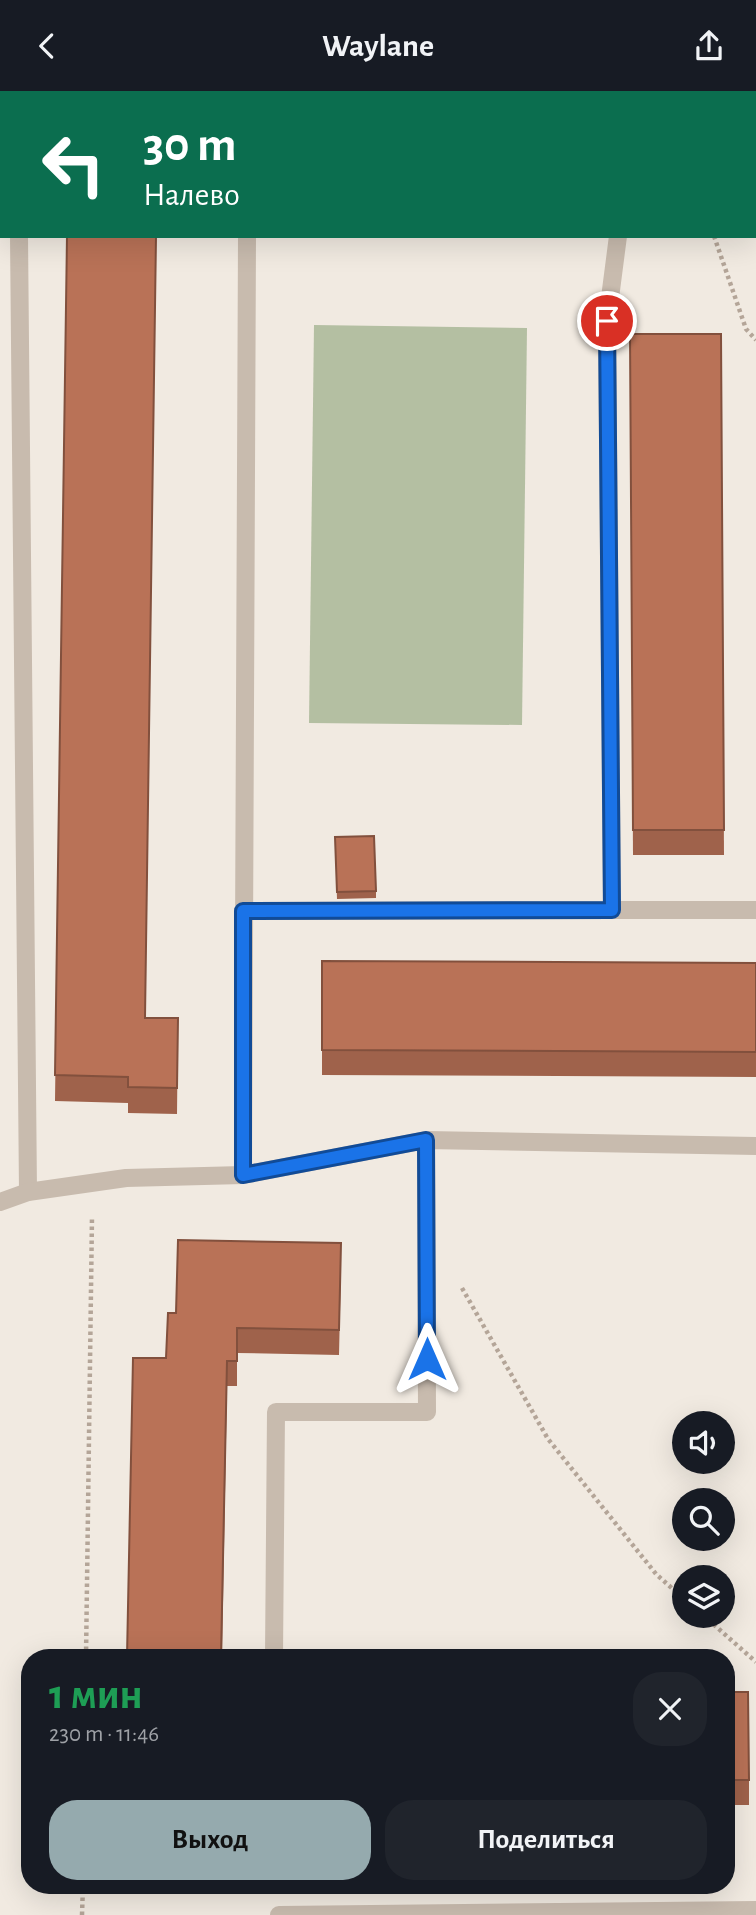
<!DOCTYPE html>
<html lang="ru">
<meta charset="utf-8">
<style>
body{margin:0;font-family:"Alegreya Sans",sans-serif;background:#20242c;color:#f1f3f6;height:100vh;display:flex;flex-direction:column;font-size:26px;white-space:nowrap}
*{box-sizing:border-box;margin:0}
p{font-size:23px;color:#9ea1a6}
.icon{flex:none;width:38px;height:38px;fill:none;stroke:currentColor;stroke-width:2;stroke-linecap:round;stroke-linejoin:round}
.map{position:relative;flex:1;overflow:hidden}
.side{position:absolute;left:21px;top:1558px;width:714px;height:245px;display:flex;flex-direction:column;background:#171b24;border-radius:28px;box-shadow:0 7px 28px #0002}
.side>*{flex:none}
.guide{position:absolute;left:0px;top:0px;width:756px;height:147px;box-shadow:0 7px 28px #0002;background:#0b6e4f;color:#fff;overflow:hidden}
.fabs{position:absolute;left:672px;top:1320px;display:grid;gap:14px}
.fabs a{display:grid;place-items:center;width:63px;height:63px;border-radius:50%;background:#171b24;box-shadow:0 7px 28px #0002;font-size:35px}
.pin{position:absolute;display:grid;place-items:center;width:60px;height:60px;color:#fff;margin:-30px;border:4px solid #fff;border-radius:50%;box-shadow:0 2px 7px #0007}
.me{position:absolute;width:77px;margin:-38px;rotate:0deg;stroke-linejoin:round;filter:drop-shadow(0 0 5px #0008)}
.turn{display:flex;align-items:center;gap:24px;height:147px;padding:0 28px;font-size:32px}
.turn .icon{width:91px;height:91px;stroke-width:2.5}
.turn b{display:block;font-size:49px;line-height:60px}
.round{display:grid;place-items:center;flex:none;width:74px;height:74px;border-radius:28px;background:#20242c}
.headline{display:flex;align-items:center;justify-content:space-between;height:119px;padding:0 28px}
h1{font-size:42px;font-weight:600;line-height:52px;color:#1e9e55}
.button{display:flex;gap:14px;margin-top:auto;padding:14px 28px}
.button a{flex:1;height:80px;border-radius:28px;background:#95aaae;color:#111;font-size:28px;font-weight:600;line-height:80px;text-align:center}
.button a+a{background:#20242c;color:#f1f3f6}
header{display:flex;justify-content:space-between;align-items:center;height:91px;padding:0 28px;background:#171b24;font-size:32px;font-weight:600}
.map>svg:first-child{display:block}
</style>
<header><svg class="icon" aria-label="back" viewBox="0 0 24 24"><path d="M15 5l-7 7 7 7"/></svg>Waylane<svg class="icon" aria-label="share" viewBox="0 0 24 24"><path d="M12 15V3M7 8l5-5 5 5M5 13v7h14v-7"/></svg></header>
<div class="map">
<svg width="756" height="1824" viewBox="0 0 756 1824">
<rect width="100%" height="100%" fill="#f1eae1"/>
<path fill="#b4bfa2" d="M 314,234 L 527,237 L 522,634 L 309,632 Z"/>
<g fill="none" stroke-linecap="round" stroke-linejoin="round">
<g stroke="#b4a598" stroke-width="4.5" stroke-dasharray="3.5 3.5" stroke-linecap="butt">
<path d="M 714,145 L 746,238 L 756,249"/>
<path d="M 462,1197 L 548,1348 L 656,1483 L 684,1508"/>
<path d="M 703,1524 L 756,1571"/>
<path d="M 86,1566 L 92,1125"/>
<path d="M 82,1824 L 83,1794"/>
</g>
<g stroke="#c8bbae" stroke-width="18">
<path d="M 18,0 L 18,2"/>
<path d="M 655,2 L 656,0"/>
<path d="M 754,117 L 756,117"/>
<path d="M 19,145 L 28,1101"/>
<path d="M 612,819 L 756,819"/>
<path d="M 243,820 L 612,819 L 607,230 L 618,145"/>
<path d="M 243,1084 L 247,145"/>
<path d="M 0,1111 L 28,1101 L 126,1087 L 243,1084 L 426,1049 L 756,1055"/>
<path d="M 274,1566 L 276,1321 L 427,1321 L 426,1049"/>
<path d="M 279,1824 L 756,1819"/>
</g>
</g>
<g fill="#9f624b">
<rect x="69" y="0" width="494" height="2"/>
<path d="M 756,0 L 756,76 L 754,76 L 754,2 Z"/>
<path d="M 67,145 L 145,927 L 178,927 L 177,1023 L 128,1022 L 128,1012 L 55,1010 Z"/>
<path d="M 630,243 L 721,243 L 724,764 L 633,764 Z"/>
<path d="M 335,746 L 376,800 L 376,807 L 337,808 Z"/>
<path d="M 322,870 L 756,872 L 756,986 L 322,984 Z"/>
<path d="M 341,1177 L 339,1264 L 237,1262 L 237,1295 L 227,1295 L 222,1566 L 127,1566 L 166,1267 L 176,1222 Z"/>
<path d="M 726,1601 L 749,1689 L 749,1714 L 726,1714 Z"/>
</g>
<g fill="#b97257" stroke="#82503d" stroke-width="2">
<rect x="69" y="0" width="89" height="2"/>
<path d="M 238,0 L 563,0 L 563,2 L 359,2 Z"/>
<path d="M 703,0 L 756,0 L 756,52 L 754,52 L 754,2 L 703,2 Z"/>
<path d="M 67,145 L 156,145 L 145,927 L 178,927 L 177,997 L 128,996 L 128,986 L 55,984 Z"/>
<path d="M 630,243 L 721,243 L 724,739 L 633,739 Z"/>
<path d="M 374,745 L 376,800 L 337,801 L 335,746 Z"/>
<path d="M 322,870 L 756,872 L 756,961 L 322,959 Z"/>
<path d="M 178,1149 L 341,1152 L 339,1239 L 237,1237 L 237,1270 L 227,1270 L 221,1566 L 127,1566 L 133,1267 L 166,1267 L 168,1222 L 176,1222 Z"/>
<path d="M 726,1601 L 748,1601 L 749,1689 L 726,1689 Z"/>
</g>
<g fill="none" stroke-linecap="round" stroke-linejoin="round">
<g stroke="#114b97" stroke-width="18">
<path id="route" d="M 427,1268 L 426,1049 L 243,1084 L 243,820 L 612,819 L 607,230"/>
</g>
<use href="#route" stroke="#1a73e8" stroke-width="12"/>
</g>
</svg>
<div class="fabs">
<a><svg class="icon" aria-label="sound" viewBox="0 0 24 24"><path d="M4 9h4l5-4v14l-5-4H4zM17 9q2 3 0 6"/></svg></a>
<a><svg class="icon" aria-label="search" viewBox="0 0 24 24"><circle cx="10" cy="10" r="6"/><path d="M15 15l6 6"/></svg></a>
<a><svg class="icon" aria-label="layers" viewBox="0 0 24 24"><path d="M12 4l9 5-9 5-9-5zM3 14l9 5 9-5"/></svg></a>
</div>
<div class="pin" style="left:607px;top:230px;background:#d93025"><svg class="icon" aria-label="arrive" viewBox="0 0 24 24"><path d="M6 21V4h12l-3 4 3 4H6"/></svg></div>
<svg class="me" style="left:427px;top:1268px" viewBox="-20 -20 40 40"><path d="M0-17L14 15 0 8-14 15z" fill="#1a73e8" stroke="#fff" stroke-width="4"/></svg>
<div class="guide">
<div class="turn"><svg class="icon" aria-label="left" viewBox="0 0 24 24"><path d="M17 20v-9H6M10 6l-5 5 5 5"/></svg><div><b>30 m</b>Налево</div></div>
</div>
<section class="side">
<div class="headline"><div><h1>1 мин</h1><p>230 m · 11:46</p></div><a class="round"><svg class="icon" aria-label="close" viewBox="0 0 24 24"><path d="M6 6l12 12M18 6L6 18"/></svg></a></div>
<div class="button"><a>Выход</a><a>Поделиться</a></div>
</section>
</div>
